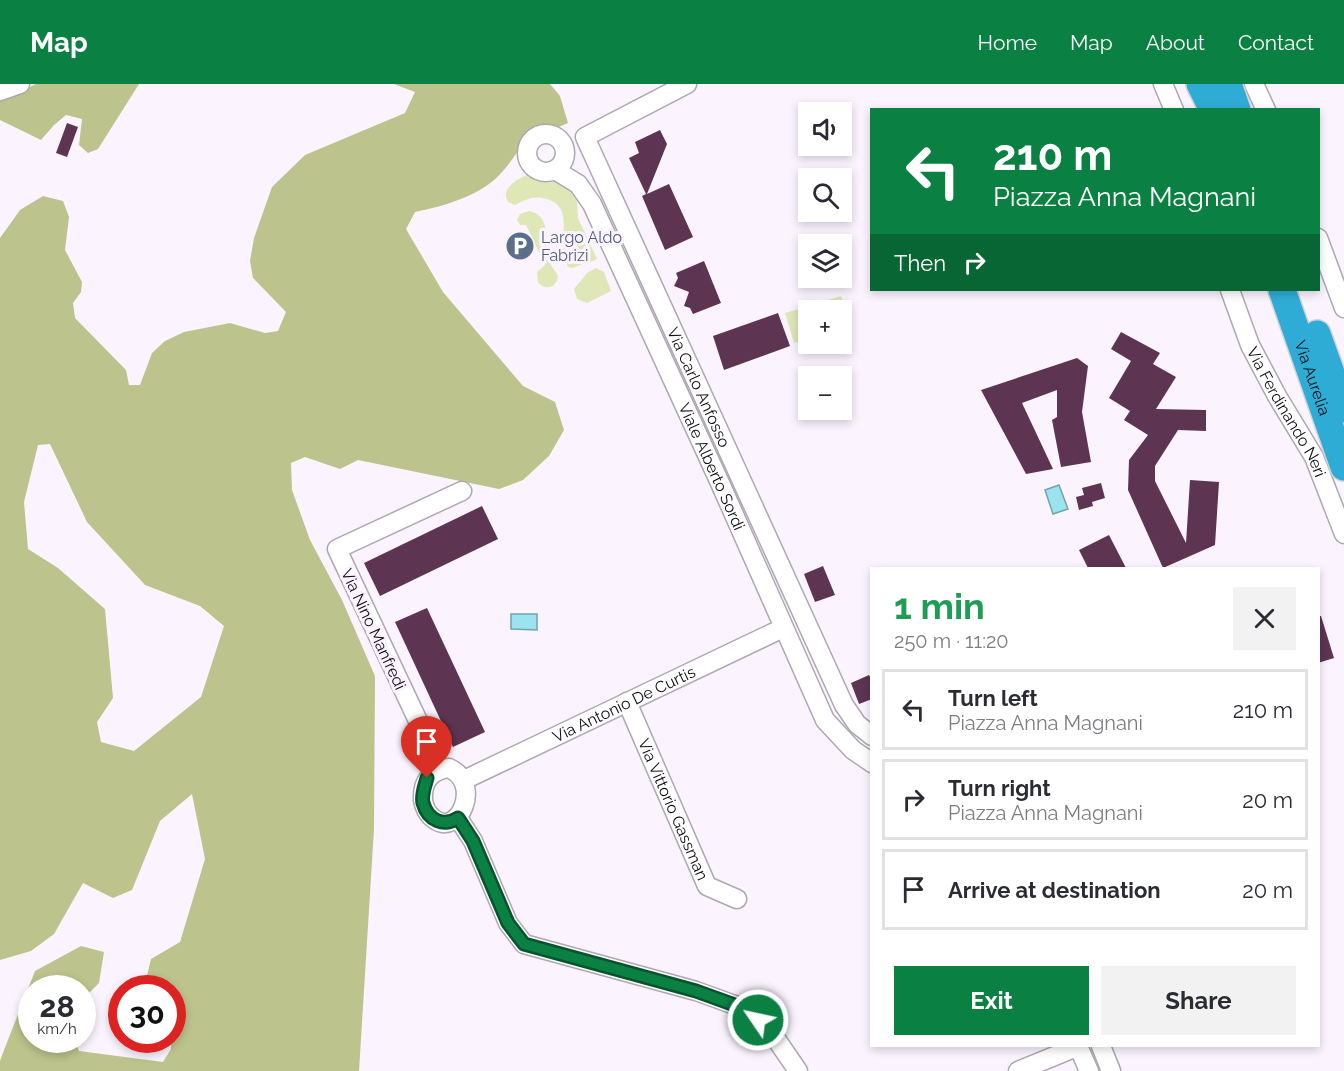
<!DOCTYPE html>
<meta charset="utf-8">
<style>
body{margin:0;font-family:Raleway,sans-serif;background:#f2f2f3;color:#2b2b33;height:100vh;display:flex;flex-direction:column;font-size:22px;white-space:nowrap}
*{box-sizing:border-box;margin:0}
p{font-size:20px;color:#7c7c81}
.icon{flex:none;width:33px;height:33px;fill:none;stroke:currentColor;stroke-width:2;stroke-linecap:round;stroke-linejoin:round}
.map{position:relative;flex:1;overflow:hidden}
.details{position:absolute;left:870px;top:483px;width:450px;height:480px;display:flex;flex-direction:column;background:#fff;border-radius:0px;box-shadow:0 3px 9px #0003}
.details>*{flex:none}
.hud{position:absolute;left:870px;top:24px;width:450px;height:183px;border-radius:0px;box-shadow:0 3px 9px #0003;background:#0b8043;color:#fff;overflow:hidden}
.tools{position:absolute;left:798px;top:18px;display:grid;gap:12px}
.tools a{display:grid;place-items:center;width:54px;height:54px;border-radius:0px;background:#fff;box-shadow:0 3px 9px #0003;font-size:30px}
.speed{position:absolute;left:18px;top:891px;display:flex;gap:12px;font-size:30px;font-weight:700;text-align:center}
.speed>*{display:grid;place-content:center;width:78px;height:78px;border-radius:50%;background:#fff;box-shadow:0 3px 9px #0003;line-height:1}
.speed small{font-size:15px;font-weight:400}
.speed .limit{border:9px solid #d22;background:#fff;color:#111}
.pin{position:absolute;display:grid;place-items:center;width:51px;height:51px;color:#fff;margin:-62px -26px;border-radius:50% 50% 50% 0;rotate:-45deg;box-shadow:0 0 6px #0007}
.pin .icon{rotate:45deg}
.me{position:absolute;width:66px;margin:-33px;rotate:304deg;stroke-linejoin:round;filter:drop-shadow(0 0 4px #0008)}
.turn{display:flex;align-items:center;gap:21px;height:126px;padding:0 24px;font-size:27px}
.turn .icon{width:78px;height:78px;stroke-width:2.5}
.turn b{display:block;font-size:42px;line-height:51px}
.then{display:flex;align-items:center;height:57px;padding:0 24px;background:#0003;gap:12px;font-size:22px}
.round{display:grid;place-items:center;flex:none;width:63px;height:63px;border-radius:0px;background:#f2f2f3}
.overview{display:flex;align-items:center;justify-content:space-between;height:102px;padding:0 24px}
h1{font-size:36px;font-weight:700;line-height:45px;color:#1e9e55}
.action{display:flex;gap:12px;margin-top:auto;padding:12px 24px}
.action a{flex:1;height:69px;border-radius:0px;background:#0b8043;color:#fff;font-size:24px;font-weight:700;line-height:69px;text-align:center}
.action a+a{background:#f2f2f3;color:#2b2b33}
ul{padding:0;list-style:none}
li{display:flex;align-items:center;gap:18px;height:81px;margin:0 12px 9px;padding:0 12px;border:3px solid #e1e1e2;border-radius:0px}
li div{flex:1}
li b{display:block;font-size:22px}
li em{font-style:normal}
header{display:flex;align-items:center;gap:36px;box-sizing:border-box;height:84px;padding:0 30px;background:#0b8043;color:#fff}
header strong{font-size:28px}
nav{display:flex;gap:33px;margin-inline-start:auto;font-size:21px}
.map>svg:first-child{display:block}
</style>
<header>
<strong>Map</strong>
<nav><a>Home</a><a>Map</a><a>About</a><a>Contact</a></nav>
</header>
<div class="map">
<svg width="1344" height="987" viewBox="0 0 1344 987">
<rect width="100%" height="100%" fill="#fbf4ff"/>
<g fill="#e0e7b7">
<path d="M 529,90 L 551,94 L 570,106 L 577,117 L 578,134 L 597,175 C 589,180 582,179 573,184 L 568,183 C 565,175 563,168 563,159 C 563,142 569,122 547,115 C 535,111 526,115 515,121 L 508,118 C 500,104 517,95 529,90 Z"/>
<path d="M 529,127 C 553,131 544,163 550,179 C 552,184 556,187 558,192 C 557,203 547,207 538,199 L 537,188 L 545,181 L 526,141 L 520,141 L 517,136 L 520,130 Z"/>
<path d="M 596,184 L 604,188 L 611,207 L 587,219 L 577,215 L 574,205 L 587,189 Z"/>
<path d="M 841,212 L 851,242 L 842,245 L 842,226 L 808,226 L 808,255 L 794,259 L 785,229 Z"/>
</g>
<g fill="#bcc38c" fill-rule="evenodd">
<path d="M 36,0 L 139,0 L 98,65 L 88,69 L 79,61 L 82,35 L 66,31 L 54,41 L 41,56 L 0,36 L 0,12 L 19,8 Z"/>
<path d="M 394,0 L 550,0 L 560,12 L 568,39 L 554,45 L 530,49 C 521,61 513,76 503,87 C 483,111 445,122 415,128 L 406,145 L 443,208 L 523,302 L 555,318 L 564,346 L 549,372 L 523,396 L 499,405 L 358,376 L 340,385 L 305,373 L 291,379 L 292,406 L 310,456 L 342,516 L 375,592 L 374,745 L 359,987 L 0,987 L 0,977 L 4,966 L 35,887 L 81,862 L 104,868 L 99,899 L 83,915 L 82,904 L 32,904 L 32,956 L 75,956 L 79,967 L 163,978 L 171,965 L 172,904 L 160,904 L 146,896 L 151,875 L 180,858 L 205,775 L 192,710 L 160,737 L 132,806 L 113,814 L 83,799 L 54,850 L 31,867 L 0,876 L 0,154 L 20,126 L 43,112 L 63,117 L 69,133 L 65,166 L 82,198 L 81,208 L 73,219 L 75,234 L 126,286 L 129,301 L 140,301 L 152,269 L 165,257 L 184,248 L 230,239 L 265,249 L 278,247 L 286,228 L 253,194 L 250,177 L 254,154 L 272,103 L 305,71 L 405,29 L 415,8 ZM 50,360 L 87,438 L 145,501 L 200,522 L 224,542 L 201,613 L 134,667 L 101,658 L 97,638 L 113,614 L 105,525 L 58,484 L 28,465 L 24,418 L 38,361 Z"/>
</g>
<g fill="#9be3ef" stroke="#71a3ad" stroke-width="1.5">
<path d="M 1059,401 L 1068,425 L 1053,430 L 1045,406 Z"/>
<path d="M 511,530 L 537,530 L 537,546 L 511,545 Z"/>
</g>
<g fill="#5d3452">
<path d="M 67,39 L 78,43 L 67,73 L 56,69 Z"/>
<path d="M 660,46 L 667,60 L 647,110 L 669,100 L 693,153 L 665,166 L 642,112 L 646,110 L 629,74 L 639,69 L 635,58 Z"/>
<path d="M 704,177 L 721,219 L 693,230 L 690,224 L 684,222 L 689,208 L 674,202 L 678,194 L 676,189 Z"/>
<path d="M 778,229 L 790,262 L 724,286 L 713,252 Z"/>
<path d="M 1121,248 L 1160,269 L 1153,280 L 1176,293 L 1156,325 L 1206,326 L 1206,347 L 1178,346 L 1155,382 L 1155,397 L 1186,459 L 1190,396 L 1219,398 L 1215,461 L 1163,484 L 1128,406 L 1129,376 L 1148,351 L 1124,336 L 1130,327 L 1109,314 L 1131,277 L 1111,265 Z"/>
<path d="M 1077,274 L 1088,282 L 1082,328 L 1091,378 L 1061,383 L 1052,336 L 1057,333 L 1057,306 L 1022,319 L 1053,385 L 1026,390 L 981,306 Z"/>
<path d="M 1101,399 L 1105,414 L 1092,418 L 1093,422 L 1079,426 L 1076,413 L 1084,411 L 1082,404 Z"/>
<path d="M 482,422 L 498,455 L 380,512 L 364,479 Z"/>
<path d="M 1109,451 L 1126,484 L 1088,484 L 1079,466 Z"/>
<path d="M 823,482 L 835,511 L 815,518 L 804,490 Z"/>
<path d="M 427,524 L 485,648 L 453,663 L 395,538 Z"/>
<path d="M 1318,532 L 1321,532 L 1334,574 L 1318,579 Z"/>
<path d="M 869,591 L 872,597 L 872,615 L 859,620 L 851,599 Z"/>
</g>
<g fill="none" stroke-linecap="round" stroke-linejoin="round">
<g stroke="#afa6b3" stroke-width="21">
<g id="minor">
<path id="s1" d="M 687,0 L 585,53 L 844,621 L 857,640 L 872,652"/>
<path d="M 1163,0 L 1174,26"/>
<path d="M 1254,0 L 1266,26"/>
<path d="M 0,7 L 20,0"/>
<circle cx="546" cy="69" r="19"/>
<path id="s2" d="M 555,86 L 578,100 L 592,120 L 720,399 L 825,636 L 853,666 L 872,679"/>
<path d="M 1318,154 L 1344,224"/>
<path id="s3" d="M 1230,206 L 1250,261 L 1277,312 L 1314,373 L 1344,450"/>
<path id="s4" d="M 627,618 L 707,802 L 737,815"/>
<path d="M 449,684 C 483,699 459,754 434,735 C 428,731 424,723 423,716 C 422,697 431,686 449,684 Z"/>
<path d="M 438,685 L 419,639 L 337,465 L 462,407"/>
<path id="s5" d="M 464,696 L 783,544"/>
<path d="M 458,734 L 473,757 L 508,839 L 524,860 L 696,907 L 743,924 L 772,949 L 798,987"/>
<path d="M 1078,962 L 1089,987"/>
<path d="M 1101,962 L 1111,987"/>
<path d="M 1018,987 L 1079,962"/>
</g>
</g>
<g stroke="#d4d3d4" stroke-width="30">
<g id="highway">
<path d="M 1200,0 L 1213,26"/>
<path d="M 1228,0 L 1237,26"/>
<path id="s6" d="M 1282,206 L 1344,383"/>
<path d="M 1317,250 L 1344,325"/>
</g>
</g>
<use href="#minor" stroke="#fff" stroke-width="18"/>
<use href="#highway" stroke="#2facd6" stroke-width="27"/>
</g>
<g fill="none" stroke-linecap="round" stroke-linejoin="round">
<g stroke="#07532c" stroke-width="15">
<path id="route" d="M 427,694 C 425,702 421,711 423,719 C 428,737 444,743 458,734 L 473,757 L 508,839 L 524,860 L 696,907 L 743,924 L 758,936"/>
</g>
<use href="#route" stroke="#0b8043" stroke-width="10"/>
</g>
<defs>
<g id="parking-disc" transform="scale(1.5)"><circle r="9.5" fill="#5c6f8a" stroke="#fbf4ff"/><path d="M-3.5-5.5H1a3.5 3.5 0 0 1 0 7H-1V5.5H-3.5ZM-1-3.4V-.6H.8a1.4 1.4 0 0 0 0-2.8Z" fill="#fff"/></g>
</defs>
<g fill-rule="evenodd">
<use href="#parking-disc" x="520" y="162"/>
</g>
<g text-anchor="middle" stroke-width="6" stroke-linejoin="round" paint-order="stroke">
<g font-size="16" fill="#4e5e75" stroke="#fbf4ff" text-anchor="start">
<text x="541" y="159">Largo Aldo<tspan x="541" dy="18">Fabrizi</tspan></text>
</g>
<g font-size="16" fill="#100d12" stroke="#fbf4ff">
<text dy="6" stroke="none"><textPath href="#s6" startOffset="93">Via Aurelia</textPath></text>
<text dy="6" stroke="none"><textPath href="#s1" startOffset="390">Via Carlo Anfosso</textPath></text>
<text dy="6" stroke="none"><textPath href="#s3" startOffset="135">Via Ferdinando Neri</textPath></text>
<text dy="6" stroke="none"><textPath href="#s2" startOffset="340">Viale Alberto Sordi</textPath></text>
<text transform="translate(374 545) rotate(65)" y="6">Via Nino Manfredi</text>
<text dy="6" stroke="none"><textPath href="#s5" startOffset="177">Via Antonio De Curtis</textPath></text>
<text dy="6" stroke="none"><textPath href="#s4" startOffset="117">Via Vittorio Gassman</textPath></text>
</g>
</g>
</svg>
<div class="tools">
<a><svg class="icon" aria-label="sound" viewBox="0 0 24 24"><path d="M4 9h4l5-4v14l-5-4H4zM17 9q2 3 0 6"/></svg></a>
<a><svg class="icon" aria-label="search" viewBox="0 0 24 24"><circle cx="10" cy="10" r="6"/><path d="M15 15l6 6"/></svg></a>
<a><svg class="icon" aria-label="layers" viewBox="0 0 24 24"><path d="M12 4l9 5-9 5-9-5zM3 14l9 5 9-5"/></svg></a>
<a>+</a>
<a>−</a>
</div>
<div class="speed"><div>28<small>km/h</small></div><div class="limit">30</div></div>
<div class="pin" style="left:427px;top:694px;background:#d93025"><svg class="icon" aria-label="arrive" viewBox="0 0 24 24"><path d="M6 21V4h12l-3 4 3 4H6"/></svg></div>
<svg class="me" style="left:758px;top:936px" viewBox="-20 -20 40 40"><circle r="17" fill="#0b8043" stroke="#fff" stroke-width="3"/><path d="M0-11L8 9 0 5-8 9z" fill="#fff"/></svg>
<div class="hud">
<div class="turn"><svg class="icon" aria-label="left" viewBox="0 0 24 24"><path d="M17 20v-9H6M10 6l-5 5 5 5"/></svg><div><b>210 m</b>Piazza Anna Magnani</div></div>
<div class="then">Then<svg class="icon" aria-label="right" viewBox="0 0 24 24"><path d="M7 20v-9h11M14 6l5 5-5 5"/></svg></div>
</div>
<section class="details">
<div class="overview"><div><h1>1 min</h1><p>250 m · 11:20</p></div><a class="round"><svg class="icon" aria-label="close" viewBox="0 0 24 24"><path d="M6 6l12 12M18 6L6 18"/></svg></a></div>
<ul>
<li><svg class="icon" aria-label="left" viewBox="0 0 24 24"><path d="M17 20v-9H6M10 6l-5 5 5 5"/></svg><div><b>Turn left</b><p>Piazza Anna Magnani</p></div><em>210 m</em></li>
<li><svg class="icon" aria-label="right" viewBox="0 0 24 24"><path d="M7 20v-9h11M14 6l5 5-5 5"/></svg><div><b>Turn right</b><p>Piazza Anna Magnani</p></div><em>20 m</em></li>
<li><svg class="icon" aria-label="arrive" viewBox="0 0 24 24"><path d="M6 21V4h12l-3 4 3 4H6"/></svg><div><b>Arrive at destination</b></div><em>20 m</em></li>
</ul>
<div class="action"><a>Exit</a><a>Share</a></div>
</section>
</div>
